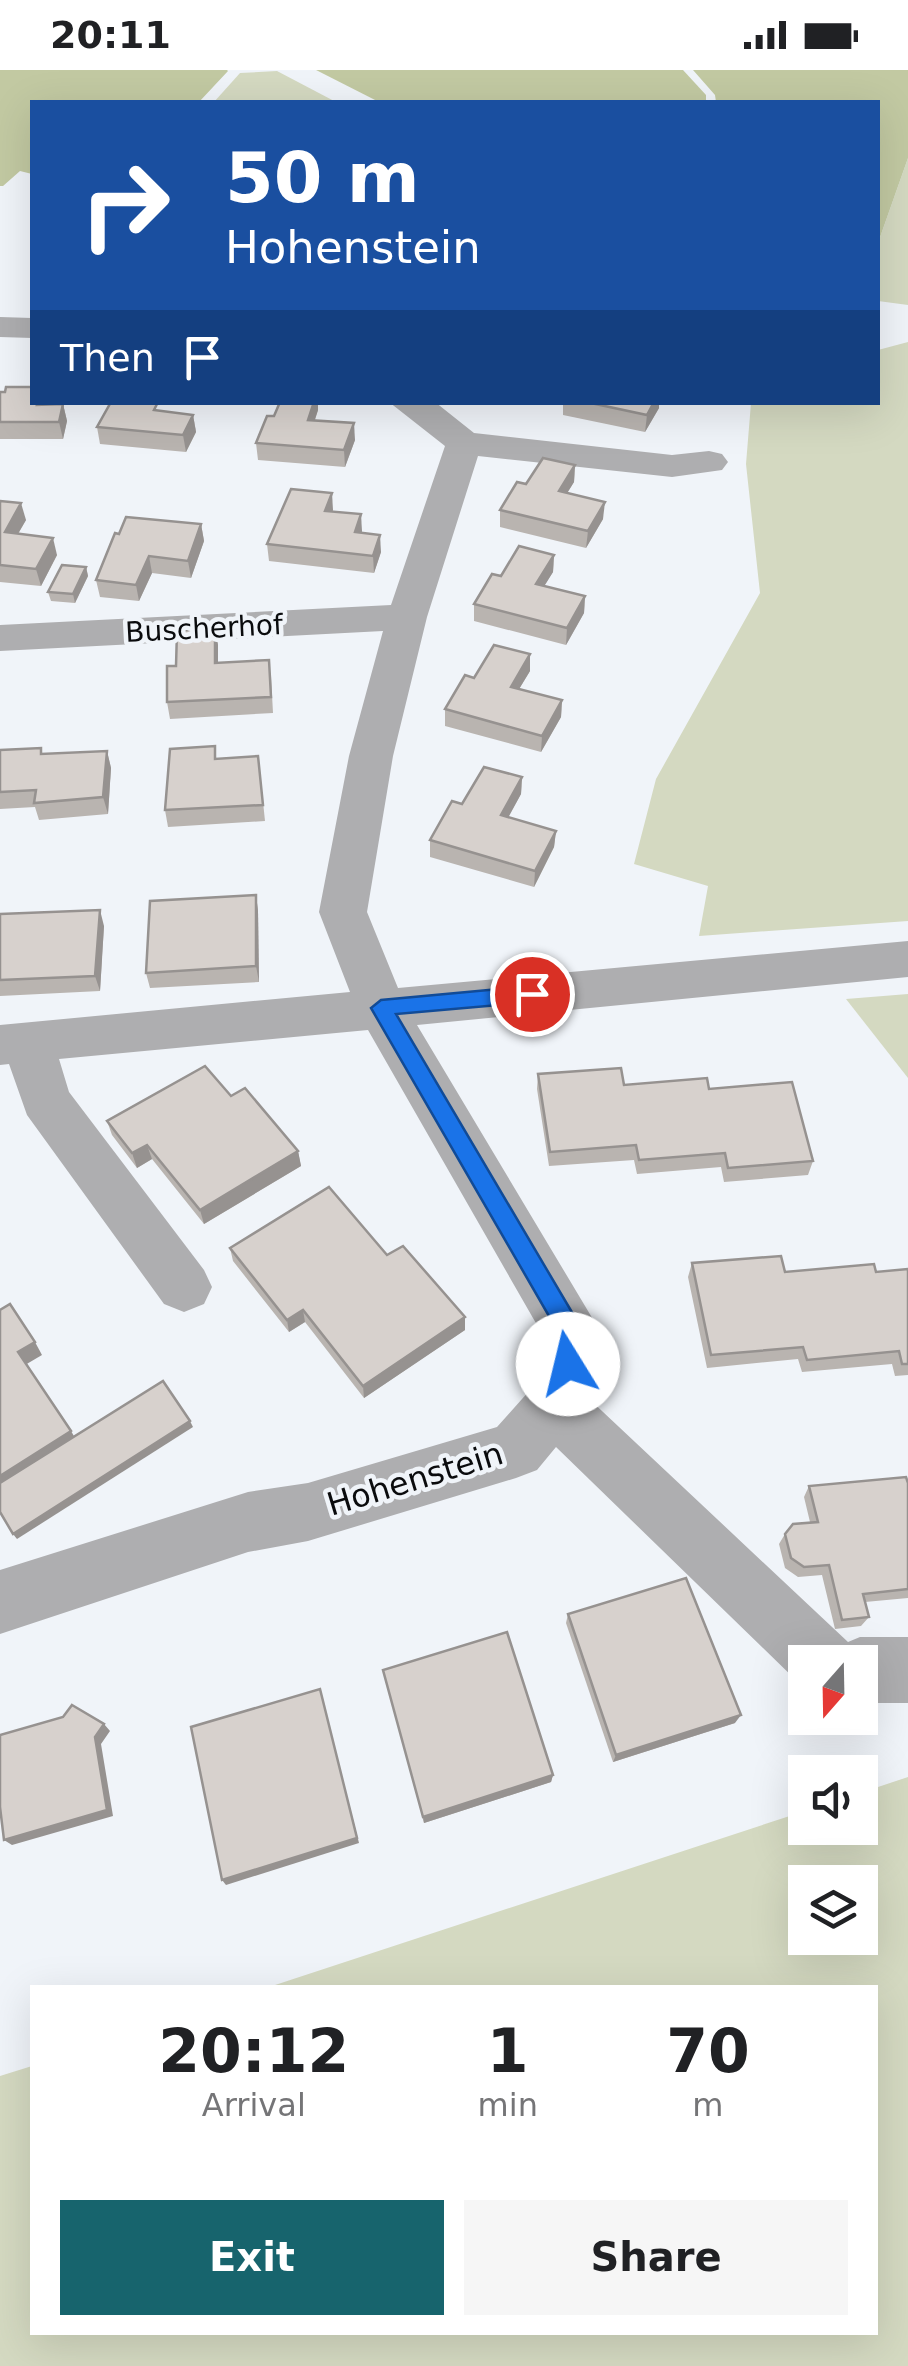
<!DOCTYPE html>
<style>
body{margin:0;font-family:"DejaVu Sans",sans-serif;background:#f6f6f6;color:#202124;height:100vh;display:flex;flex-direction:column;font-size:38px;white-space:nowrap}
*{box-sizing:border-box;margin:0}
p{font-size:32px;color:#757577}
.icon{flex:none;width:55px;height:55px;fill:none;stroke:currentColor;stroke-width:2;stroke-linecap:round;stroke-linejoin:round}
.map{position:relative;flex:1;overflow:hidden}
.sheet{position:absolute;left:30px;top:1915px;width:848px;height:350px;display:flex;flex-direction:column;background:#fff;border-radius:0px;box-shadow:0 10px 40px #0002}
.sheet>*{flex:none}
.top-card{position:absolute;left:30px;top:30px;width:850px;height:305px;border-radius:0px;box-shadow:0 10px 40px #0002;background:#1a4fa0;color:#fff;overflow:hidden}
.needle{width:65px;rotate:200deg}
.tools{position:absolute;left:788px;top:1575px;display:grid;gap:20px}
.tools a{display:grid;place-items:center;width:90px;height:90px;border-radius:0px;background:#fff;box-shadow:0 10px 40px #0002;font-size:50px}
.pin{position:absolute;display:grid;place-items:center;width:85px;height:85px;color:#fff;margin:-42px;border:5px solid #fff;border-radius:50%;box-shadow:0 2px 10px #0007}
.me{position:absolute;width:110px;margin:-55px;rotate:351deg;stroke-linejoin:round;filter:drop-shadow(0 0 8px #0008)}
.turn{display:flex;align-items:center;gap:35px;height:210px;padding:0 30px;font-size:45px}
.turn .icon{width:130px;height:130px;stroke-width:2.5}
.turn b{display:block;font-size:70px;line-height:85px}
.then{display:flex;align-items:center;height:95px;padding:0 30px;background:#0003;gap:20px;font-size:38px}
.eta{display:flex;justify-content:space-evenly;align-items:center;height:170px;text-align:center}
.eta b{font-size:60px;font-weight:600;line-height:70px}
.button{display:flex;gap:20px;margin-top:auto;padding:20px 30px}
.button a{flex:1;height:115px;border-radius:0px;background:#17646d;color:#fff;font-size:40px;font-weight:600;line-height:115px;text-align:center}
.button a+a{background:#f6f6f6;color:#202124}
.status{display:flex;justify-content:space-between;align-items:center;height:70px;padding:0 50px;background:#fff;direction:ltr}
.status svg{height:28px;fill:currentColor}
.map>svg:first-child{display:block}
</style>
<div class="status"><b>20:11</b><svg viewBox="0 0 49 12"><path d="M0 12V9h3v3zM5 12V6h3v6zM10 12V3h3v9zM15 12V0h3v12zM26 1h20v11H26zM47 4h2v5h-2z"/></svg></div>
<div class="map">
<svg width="908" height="2296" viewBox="0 0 908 2296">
<rect width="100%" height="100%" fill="#f0f4f9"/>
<g fill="#d4d9c1" fill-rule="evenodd">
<path d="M 277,1 L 336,32 L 214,32 L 240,3 Z"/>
<path d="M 908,88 L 908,235 L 878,231 L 878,173 Z"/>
<path d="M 908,272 L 908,851 L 699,866 L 708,816 L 634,794 L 656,709 L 760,523 L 746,394 L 751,333 L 878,332 L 878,280 Z"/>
<path d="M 908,924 L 908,1008 L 846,929 Z"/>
<path d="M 908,1707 L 908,2296 L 0,2296 L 0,2006 L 32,1996 L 32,2262 L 875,2262 L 875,1918 L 269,1917 L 805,1741 L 805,1758 L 860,1758 L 860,1723 ZM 860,1812 L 860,1868 L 805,1868 L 805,1812 Z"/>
</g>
<g fill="#c2c9a2">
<path d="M 0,0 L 227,0 L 228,1 L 199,32 L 32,32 L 32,104 L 20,101 L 3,116 L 0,116 Z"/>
<path d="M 316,0 L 683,0 L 706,25 L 706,32 L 379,32 Z"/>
<path d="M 693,0 L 908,0 L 908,88 L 878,173 L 878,32 L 716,32 L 715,25 Z"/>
</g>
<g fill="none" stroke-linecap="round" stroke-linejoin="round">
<g fill="#aeaeb0" fill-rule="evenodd">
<path d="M 0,247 L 32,248 L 32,268 L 0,267 Z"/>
<path d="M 389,332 L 435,332 L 474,363 L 672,385 L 709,381 L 722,384 L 728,392 L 722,400 L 672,407 L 478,386 L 427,547 L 393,686 L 367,842 L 398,918 L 908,871 L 908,907 L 417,955 L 594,1251 L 597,1294 L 586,1326 L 848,1572 L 860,1567 L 908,1567 L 908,1633 L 860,1633 L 860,1592 L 805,1592 L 805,1617 L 801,1615 L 556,1377 L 537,1400 L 516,1408 L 308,1471 L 248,1482 L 0,1564 L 0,1500 L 248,1422 L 308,1413 L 497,1357 L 530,1320 L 539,1294 L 537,1255 L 368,960 L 59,989 L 69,1022 L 204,1200 L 212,1217 L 204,1234 L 184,1242 L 164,1234 L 27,1045 L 9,994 L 0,995 L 0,955 L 350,922 L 319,842 L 349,686 L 383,561 L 0,581 L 0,555 L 391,535 L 445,376 Z"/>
</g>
</g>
<g fill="#b9b4b0">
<path d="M 0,322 L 32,332 L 46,332 L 46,335 L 63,334 L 67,351 L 63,369 L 0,369 Z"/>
<path d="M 563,332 L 659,332 L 659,338 L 645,362 L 563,345 Z"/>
<path d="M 318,340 L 315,350 L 355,370 L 345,397 L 258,390 L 256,373 L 274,346 Z"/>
<path d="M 162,341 L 193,345 L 196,362 L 186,382 L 100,374 L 97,357 Z"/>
<path d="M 575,395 L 574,412 L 567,423 L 603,449 L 586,478 L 500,457 L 500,440 L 526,414 Z"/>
<path d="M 332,423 L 332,442 L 362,461 L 362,463 L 381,482 L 374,503 L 269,491 L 267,474 Z"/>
<path d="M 0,431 L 26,450 L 18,464 L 57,485 L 41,516 L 0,512 Z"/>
<path d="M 201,454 L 204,471 L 191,508 L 152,503 L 139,531 L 100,527 L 96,510 Z"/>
<path d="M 554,485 L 553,502 L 544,516 L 585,526 L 584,543 L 566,575 L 474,551 L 474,534 L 501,506 Z"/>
<path d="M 86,497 L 88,506 L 75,533 L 51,531 L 48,522 Z"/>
<path d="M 215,558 L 218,575 L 218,593 L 271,606 L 273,643 L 170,649 L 167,632 L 176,596 Z"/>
<path d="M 530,601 L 519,619 L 562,630 L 561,647 L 541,682 L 445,656 L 445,639 L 474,608 Z"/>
<path d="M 0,680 L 43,684 L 107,681 L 111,698 L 108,744 L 39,750 L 35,737 L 0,739 Z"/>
<path d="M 217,688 L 260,703 L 265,751 L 168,757 L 165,740 Z"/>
<path d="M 522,707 L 521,724 L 508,747 L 556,761 L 554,777 L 534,817 L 430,787 L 430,770 L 462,734 Z"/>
<path d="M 256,825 L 258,841 L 259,912 L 150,918 L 146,903 Z"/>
<path d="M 0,844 L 104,856 L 100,921 L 0,926 Z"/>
<path d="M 538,1004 L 624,1015 L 709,1019 L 813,1091 L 808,1105 L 724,1112 L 721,1097 L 637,1104 L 634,1090 L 549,1096 L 537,1019 Z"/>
<path d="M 231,1026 L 298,1081 L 301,1096 L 204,1154 L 152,1089 L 137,1098 L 112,1065 L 107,1051 Z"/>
<path d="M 230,1178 L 387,1185 L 465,1247 L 465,1260 L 364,1328 L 305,1252 L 289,1262 L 233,1191 Z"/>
<path d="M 692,1193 L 785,1202 L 876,1202 L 908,1199 L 908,1305 L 895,1306 L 892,1294 L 802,1302 L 798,1289 L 707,1298 L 688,1207 Z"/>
<path d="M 908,1413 L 908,1528 L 865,1532 L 869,1547 L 861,1556 L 835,1559 L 822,1505 L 798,1507 L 785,1498 L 779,1474 L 785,1464 L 810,1452 L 804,1427 L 809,1416 Z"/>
<path d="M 568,1544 L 735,1653 L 613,1692 L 566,1553 Z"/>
<path d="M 383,1600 L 553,1705 L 551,1712 L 424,1753 Z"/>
</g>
<g fill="#969290">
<path d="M 314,332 L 318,332 L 318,340 L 309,367 L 308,350 Z"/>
<path d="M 654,332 L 659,332 L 659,338 L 645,362 L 647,345 Z"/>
<path d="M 63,334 L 67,351 L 63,369 L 59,352 Z"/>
<path d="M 193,345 L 196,362 L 186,382 L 183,365 Z"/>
<path d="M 354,353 L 355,370 L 345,397 L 344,380 Z"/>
<path d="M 575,395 L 574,412 L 558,438 L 559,421 Z"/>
<path d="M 332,423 L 333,440 L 327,458 L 325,441 Z"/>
<path d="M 605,432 L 603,449 L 586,478 L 588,461 Z"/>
<path d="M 21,433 L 26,450 L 9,479 L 5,462 Z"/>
<path d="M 361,444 L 362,461 L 356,479 L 355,462 Z"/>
<path d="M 201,454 L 204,471 L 191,508 L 188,491 Z"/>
<path d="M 380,465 L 381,482 L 374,503 L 373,486 Z"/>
<path d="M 53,468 L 57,485 L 41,516 L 36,499 Z"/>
<path d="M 554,485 L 553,502 L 535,531 L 536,514 Z"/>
<path d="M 149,486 L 152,503 L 139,531 L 136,515 Z"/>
<path d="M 86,497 L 88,506 L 75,533 L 73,524 Z"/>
<path d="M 585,526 L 584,543 L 566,575 L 567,558 Z"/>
<path d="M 215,558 L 218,575 L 218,610 L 215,593 Z"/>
<path d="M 530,584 L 530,601 L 510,634 L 511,617 Z"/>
<path d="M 562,630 L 561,647 L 541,682 L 542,666 Z"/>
<path d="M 107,681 L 111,698 L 108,744 L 103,727 Z"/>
<path d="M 522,707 L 521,724 L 501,761 L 501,745 Z"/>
<path d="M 556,761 L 554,777 L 534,817 L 535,801 Z"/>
<path d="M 256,825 L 258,841 L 259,912 L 256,896 Z"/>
<path d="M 100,840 L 104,856 L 100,921 L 95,906 Z"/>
<path d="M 147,1075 L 152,1089 L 137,1098 L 132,1083 Z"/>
<path d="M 298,1081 L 301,1096 L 204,1154 L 200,1140 Z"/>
<path d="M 303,1240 L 305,1252 L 289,1262 L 287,1250 Z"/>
<path d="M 465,1247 L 465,1260 L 364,1328 L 363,1316 Z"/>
<path d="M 35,1272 L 42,1285 L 25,1295 L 18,1282 Z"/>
<path d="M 190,1351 L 193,1357 L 17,1469 L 13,1464 Z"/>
<path d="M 71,1361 L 78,1373 L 0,1421 L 0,1406 Z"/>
<path d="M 322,1627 L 359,1773 L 226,1815 L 222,1810 Z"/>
<path d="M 741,1645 L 735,1653 L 613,1692 L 616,1685 Z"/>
<path d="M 104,1654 L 110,1661 L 101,1674 L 113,1746 L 12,1775 L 4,1770 L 95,1667 Z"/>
<path d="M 553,1705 L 551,1712 L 424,1753 L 423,1747 Z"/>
</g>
<g fill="#d7d1cd" stroke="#969290" stroke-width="2.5">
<path d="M 6,317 L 32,317 L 32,332 L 38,332 L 37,335 L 63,334 L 59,352 L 0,352 L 0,322 L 5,322 Z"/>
<path d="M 111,332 L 158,332 L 154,340 L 193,345 L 183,365 L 97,357 Z"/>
<path d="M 280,332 L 314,332 L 308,350 L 354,353 L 344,380 L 256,373 L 267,346 L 274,346 Z"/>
<path d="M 586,332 L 654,332 L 647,345 Z"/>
<path d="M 543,388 L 575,395 L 559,421 L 605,432 L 588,461 L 500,440 L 517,412 L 526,414 Z"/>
<path d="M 291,419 L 332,423 L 325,441 L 361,444 L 355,462 L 380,465 L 373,486 L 267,474 Z"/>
<path d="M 0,431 L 21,433 L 5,462 L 53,468 L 36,499 L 0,495 Z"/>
<path d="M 126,447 L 201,454 L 188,491 L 149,486 L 136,515 L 96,510 L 115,463 L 119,464 Z"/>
<path d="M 519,476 L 554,485 L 536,514 L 585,526 L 567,558 L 474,534 L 492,504 L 501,506 Z"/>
<path d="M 62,495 L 86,497 L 73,524 L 48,522 Z"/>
<path d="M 215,558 L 215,593 L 269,590 L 271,627 L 167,632 L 167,596 L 176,596 L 177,561 Z"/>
<path d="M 494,575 L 530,584 L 511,617 L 562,630 L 542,666 L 445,639 L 465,605 L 474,608 Z"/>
<path d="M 215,676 L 215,689 L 258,686 L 263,735 L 165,740 L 170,679 Z"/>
<path d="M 41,678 L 41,684 L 107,681 L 103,727 L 34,733 L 36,720 L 0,722 L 0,680 Z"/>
<path d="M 484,697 L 522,707 L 501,745 L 556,761 L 535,801 L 430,770 L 452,731 L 462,734 Z"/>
<path d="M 256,825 L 256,896 L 146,903 L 150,831 Z"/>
<path d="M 100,840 L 95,906 L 0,910 L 0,844 Z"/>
<path d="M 205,996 L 231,1026 L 245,1018 L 298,1081 L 200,1140 L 147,1075 L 132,1083 L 107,1051 Z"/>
<path d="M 621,998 L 624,1015 L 707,1008 L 709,1019 L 792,1012 L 813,1091 L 728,1098 L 725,1083 L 639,1090 L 636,1075 L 550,1082 L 538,1004 Z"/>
<path d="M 329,1117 L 387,1185 L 403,1176 L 465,1247 L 363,1316 L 303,1240 L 287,1250 L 230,1178 Z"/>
<path d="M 781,1186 L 785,1202 L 874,1194 L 876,1202 L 908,1199 L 908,1294 L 902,1294 L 899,1281 L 807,1290 L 803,1277 L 711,1285 L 692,1193 Z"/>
<path d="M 10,1234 L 35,1272 L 18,1282 L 71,1361 L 0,1406 L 0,1240 Z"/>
<path d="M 163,1311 L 190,1351 L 13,1464 L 0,1442 L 0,1413 Z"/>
<path d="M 906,1407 L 908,1413 L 908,1519 L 863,1524 L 869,1547 L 842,1550 L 829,1495 L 804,1497 L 791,1488 L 785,1464 L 793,1454 L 818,1452 L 809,1416 Z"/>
<path d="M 686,1508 L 741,1645 L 616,1685 L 568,1544 Z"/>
<path d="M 507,1562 L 553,1705 L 423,1747 L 383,1600 Z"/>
<path d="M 320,1619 L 357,1768 L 222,1810 L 191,1657 Z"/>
<path d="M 72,1635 L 104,1654 L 95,1667 L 107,1740 L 4,1770 L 0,1737 L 0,1665 L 63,1647 Z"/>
</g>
<path fill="#1a73e8" stroke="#114b97" stroke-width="2.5" d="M 532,916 L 542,924 L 532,932 L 396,944 L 573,1244 L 581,1294 L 577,1301 L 568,1304 L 560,1301 L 553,1253 L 371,938 L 381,930 Z"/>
<g text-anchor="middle" stroke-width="9" stroke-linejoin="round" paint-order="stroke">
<g font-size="28" fill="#0a0b0d" stroke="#f0f4f9">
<text transform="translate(204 558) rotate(-3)" y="10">Buscherhof</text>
</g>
<g font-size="32" fill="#0a0b0d" stroke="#f0f4f9">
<text transform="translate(415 1409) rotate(-17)" y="11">Hohenstein</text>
</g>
</g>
</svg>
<div class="tools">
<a><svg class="needle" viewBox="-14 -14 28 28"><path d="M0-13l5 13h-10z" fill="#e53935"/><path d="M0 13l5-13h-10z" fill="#757577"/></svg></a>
<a><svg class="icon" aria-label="sound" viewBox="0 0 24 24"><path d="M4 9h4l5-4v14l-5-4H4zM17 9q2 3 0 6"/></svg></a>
<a><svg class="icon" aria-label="layers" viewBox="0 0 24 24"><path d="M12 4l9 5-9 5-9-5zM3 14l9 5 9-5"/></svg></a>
</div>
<div class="pin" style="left:532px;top:924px;background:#d93025"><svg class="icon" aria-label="arrive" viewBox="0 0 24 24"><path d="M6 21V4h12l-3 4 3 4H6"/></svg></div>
<svg class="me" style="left:568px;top:1294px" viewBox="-20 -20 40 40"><circle r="19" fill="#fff"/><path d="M0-13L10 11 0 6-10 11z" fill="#1a73e8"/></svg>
<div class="top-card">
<div class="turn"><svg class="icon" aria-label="right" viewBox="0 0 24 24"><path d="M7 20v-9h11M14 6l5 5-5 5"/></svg><div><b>50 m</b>Hohenstein</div></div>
<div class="then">Then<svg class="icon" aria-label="arrive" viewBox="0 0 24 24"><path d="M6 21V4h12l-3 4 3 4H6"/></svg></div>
</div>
<section class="sheet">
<div class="eta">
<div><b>20:12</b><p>Arrival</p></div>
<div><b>1</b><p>min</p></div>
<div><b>70</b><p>m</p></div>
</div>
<div class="button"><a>Exit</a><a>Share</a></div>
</section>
</div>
